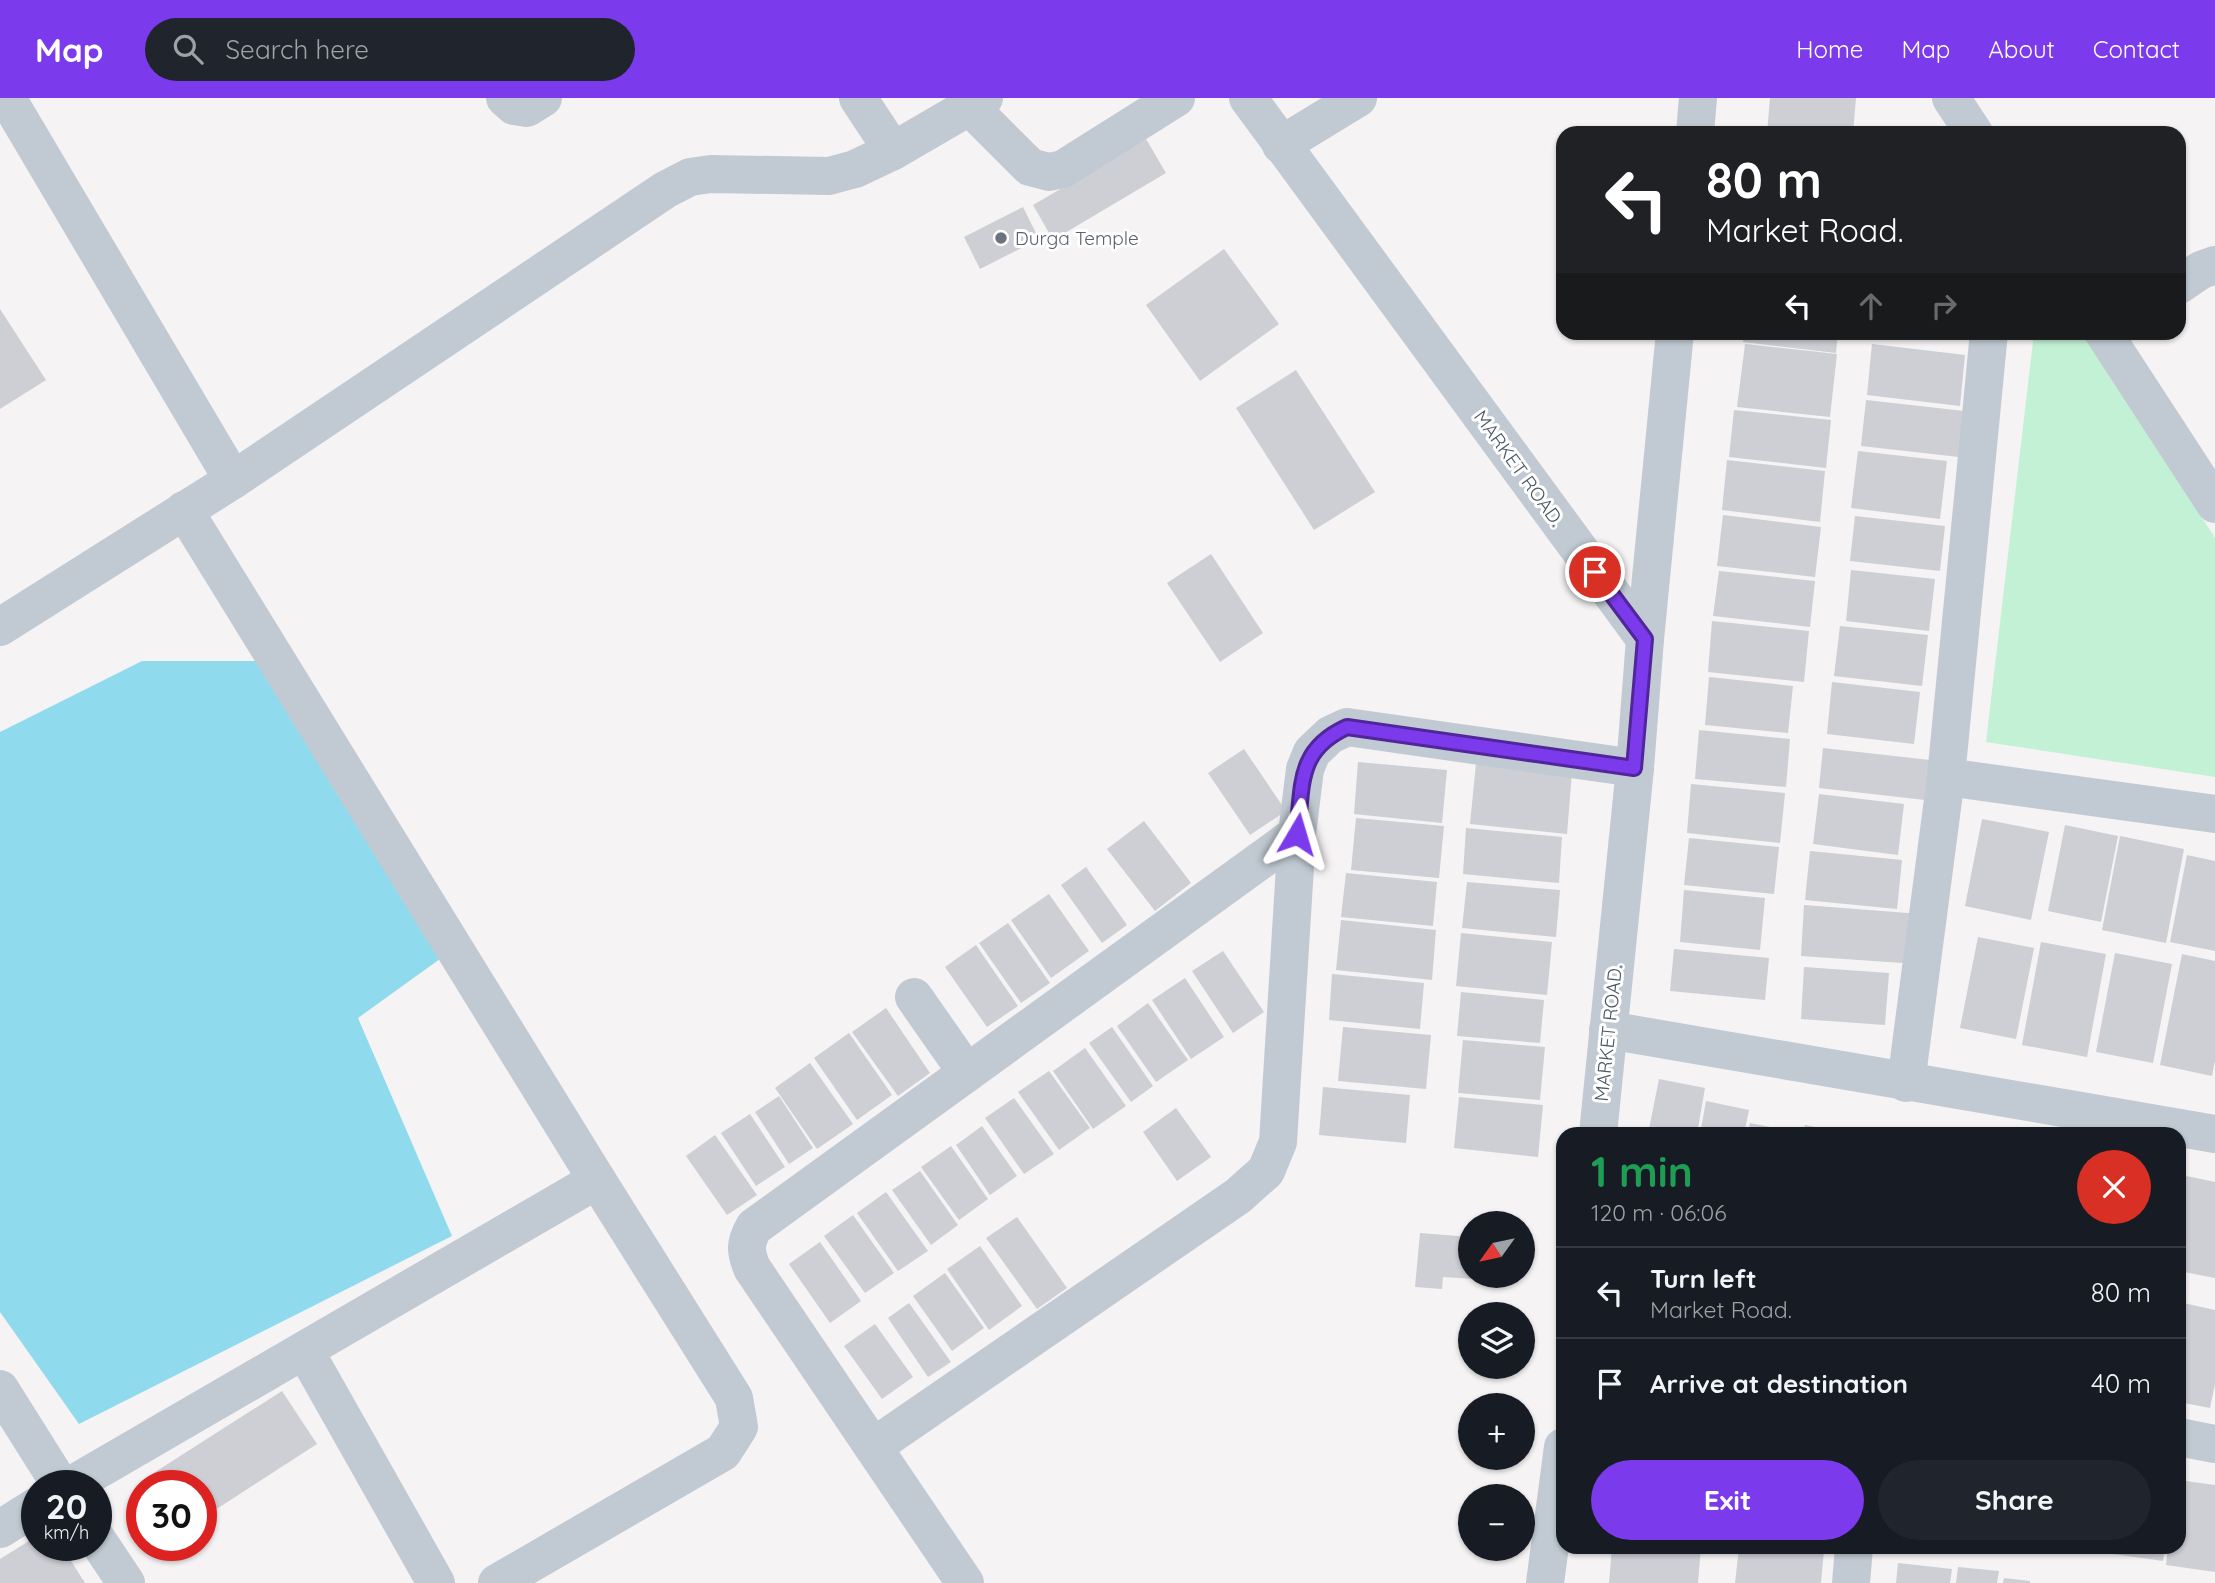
<!DOCTYPE html>
<meta charset="utf-8">
<style>
body{margin:0;font-family:Quicksand,sans-serif;background:#20242c;color:#f1f3f6;height:100vh;display:flex;flex-direction:column;font-size:26px;white-space:nowrap}
*{box-sizing:border-box;margin:0}
p{font-size:23px;color:#9ea1a6}
.icon{flex:none;width:38px;height:38px;fill:none;stroke:currentColor;stroke-width:2;stroke-linecap:round;stroke-linejoin:round}
.map{position:relative;flex:1;overflow:hidden}
.sheet{position:absolute;left:1556px;top:1029px;width:630px;height:427px;display:flex;flex-direction:column;background:#171b24;border-radius:21px;box-shadow:0 2px 5px #0004}
.sheet>*{flex:none}
.guide{position:absolute;left:1556px;top:28px;width:630px;height:214px;border-radius:21px;box-shadow:0 2px 5px #0004;background:#202124;color:#fff;overflow:hidden}
.needle{width:46px;rotate:237deg}
.fabs{position:absolute;left:1458px;top:1113px;display:grid;gap:14px}
.fabs a{display:grid;place-items:center;width:77px;height:77px;border-radius:50%;background:#171b24;box-shadow:0 2px 5px #0004;font-size:35px}
.speed{position:absolute;left:21px;top:1372px;display:flex;gap:14px;font-size:35px;font-weight:700;text-align:center}
.speed>*{display:grid;place-content:center;width:91px;height:91px;border-radius:50%;background:#171b24;box-shadow:0 2px 5px #0004;line-height:1}
.speed small{font-size:18px;font-weight:400}
.speed .limit{border:10px solid #d22;background:#fff;color:#111}
.pin{position:absolute;display:grid;place-items:center;width:60px;height:60px;color:#fff;margin:-30px;border:4px solid #fff;border-radius:50%;box-shadow:0 2px 7px #0007}
.me{position:absolute;width:77px;margin:-38px;rotate:7deg;stroke-linejoin:round;filter:drop-shadow(0 0 5px #0008)}
.turn{display:flex;align-items:center;gap:24px;height:147px;padding:0 35px;font-size:32px}
.turn .icon{width:91px;height:91px;stroke-width:2.5}
.turn b{display:block;font-size:49px;line-height:60px}
.lanes{display:flex;align-items:center;height:66px;padding:0 35px;background:#0003;justify-content:center;gap:35px;direction:ltr}
.lanes .off{opacity:.35}
.round{display:grid;place-items:center;flex:none;width:74px;height:74px;border-radius:37px;background:#20242c}
.summary{display:flex;align-items:center;justify-content:space-between;height:119px;padding:0 35px}
h1{font-size:42px;font-weight:700;line-height:52px;color:#1e9e55}
.cta{display:flex;gap:14px;margin-top:auto;padding:14px 35px}
.cta a{flex:1;height:80px;border-radius:42px;background:#7c3aed;color:#fff;font-size:28px;font-weight:700;line-height:80px;text-align:center}
.cta a+a{background:#20242c;color:#f1f3f6}
ul{padding:0;list-style:none}
li{display:flex;align-items:center;gap:21px;height:91px;padding:0 35px;border-top:2px solid #363941}
li div{flex:1}
li b{display:block;font-size:26px}
li em{font-style:normal}
header{display:flex;align-items:center;gap:42px;box-sizing:border-box;height:98px;padding:0 35px;background:#7c3aed;color:#fff}
header strong{font-size:33px}
nav{display:flex;gap:38px;margin-inline-start:auto;font-size:24px}
.search{width:490px;height:63px;background:#20242c;display:flex;align-items:center;gap:18px;box-sizing:border-box;padding:0 24px;border-radius:38px;color:#9ea1a6;font-size:26px}
.map>svg:first-child{display:block}
</style>
<header>
<strong>Map</strong>
<div class="search"><svg class="icon" aria-label="search" viewBox="0 0 24 24"><circle cx="10" cy="10" r="6"/><path d="M15 15l6 6"/></svg>Search here</div>
<nav><a>Home</a><a>Map</a><a>About</a><a>Contact</a></nav>
</header>
<div class="map">
<svg width="2215" height="1485" viewBox="0 0 2215 1485">
<rect width="100%" height="100%" fill="#f5f3f3"/>
<path fill="#c3f1d5" d="M 2034,235 L 2084,235 L 2215,440 L 2215,679 L 1986,644 Z"/>
<path fill="#90daee" d="M 142,563 L 266,563 L 451,853 L 358,920 L 452,1138 L 79,1326 L 0,1214 L 0,634 Z"/>
<g fill="#cdcfd5">
<path d="M 1770,0 L 1856,0 L 1853,35 L 1767,35 Z"/>
<path d="M 1146,41 L 1166,75 L 1053,142 L 1033,107 Z"/>
<path d="M 1023,109 L 1039,141 L 980,171 L 964,139 Z"/>
<path d="M 1224,151 L 1279,226 L 1200,283 L 1146,207 Z"/>
<path d="M 0,211 L 46,282 L 0,311 Z"/>
<path d="M 1744,234 L 1838,234 L 1836,255 L 1743,244 Z"/>
<path d="M 1745,246 L 1837,256 L 1830,319 L 1737,309 Z"/>
<path d="M 1872,246 L 1965,257 L 1960,308 L 1867,297 Z"/>
<path d="M 1296,272 L 1375,394 L 1314,432 L 1236,310 Z"/>
<path d="M 1866,302 L 1964,313 L 1959,359 L 1861,348 Z"/>
<path d="M 1734,312 L 1831,322 L 1826,370 L 1729,359 Z"/>
<path d="M 1858,353 L 1947,363 L 1940,421 L 1851,410 Z"/>
<path d="M 1727,362 L 1825,373 L 1820,424 L 1722,412 Z"/>
<path d="M 1723,417 L 1821,429 L 1815,479 L 1717,468 Z"/>
<path d="M 1855,418 L 1945,428 L 1940,473 L 1850,463 Z"/>
<path d="M 1211,456 L 1263,535 L 1220,564 L 1167,485 Z"/>
<path d="M 1851,472 L 1935,481 L 1929,533 L 1846,523 Z"/>
<path d="M 1719,473 L 1815,483 L 1810,529 L 1713,518 Z"/>
<path d="M 1712,523 L 1809,533 L 1804,584 L 1708,574 Z"/>
<path d="M 1840,528 L 1928,537 L 1922,588 L 1834,578 Z"/>
<path d="M 1709,579 L 1793,588 L 1788,635 L 1705,627 Z"/>
<path d="M 1832,584 L 1920,594 L 1914,646 L 1827,636 Z"/>
<path d="M 1699,632 L 1790,641 L 1786,689 L 1695,681 Z"/>
<path d="M 1823,650 L 1930,662 L 1925,702 L 1819,690 Z"/>
<path d="M 1244,651 L 1286,713 L 1250,737 L 1208,675 Z"/>
<path d="M 1358,664 L 1447,672 L 1442,725 L 1354,716 Z"/>
<path d="M 1476,665 L 1572,674 L 1567,736 L 1470,726 Z"/>
<path d="M 1691,686 L 1785,695 L 1780,745 L 1687,735 Z"/>
<path d="M 1819,696 L 1904,706 L 1898,757 L 1813,746 Z"/>
<path d="M 1356,720 L 1444,728 L 1439,780 L 1351,772 Z"/>
<path d="M 1982,721 L 2049,734 L 2031,822 L 1965,808 Z"/>
<path d="M 1144,723 L 1191,785 L 1155,813 L 1107,751 Z"/>
<path d="M 2065,727 L 2118,738 L 2101,824 L 2048,813 Z"/>
<path d="M 1466,730 L 1562,739 L 1559,785 L 1463,776 Z"/>
<path d="M 2120,738 L 2184,751 L 2166,845 L 2102,832 Z"/>
<path d="M 1689,740 L 1779,749 L 1774,796 L 1684,787 Z"/>
<path d="M 1810,753 L 1902,762 L 1897,811 L 1805,802 Z"/>
<path d="M 2187,757 L 2215,763 L 2215,853 L 2170,844 Z"/>
<path d="M 1086,769 L 1127,827 L 1102,845 L 1061,787 Z"/>
<path d="M 1346,775 L 1437,784 L 1433,828 L 1341,819 Z"/>
<path d="M 1467,784 L 1560,792 L 1556,839 L 1462,830 Z"/>
<path d="M 1684,792 L 1765,800 L 1760,852 L 1680,844 Z"/>
<path d="M 1049,796 L 1089,853 L 1051,880 L 1011,822 Z"/>
<path d="M 1804,807 L 1921,816 L 1917,866 L 1801,858 Z"/>
<path d="M 1341,822 L 1436,832 L 1432,882 L 1336,872 Z"/>
<path d="M 1008,825 L 1050,885 L 1021,905 L 979,845 Z"/>
<path d="M 1461,835 L 1552,844 L 1547,897 L 1456,888 Z"/>
<path d="M 1978,839 L 2034,850 L 2016,941 L 1960,930 Z"/>
<path d="M 2041,844 L 2106,856 L 2087,959 L 2022,947 Z"/>
<path d="M 976,847 L 1018,908 L 987,929 L 945,869 Z"/>
<path d="M 1674,851 L 1769,860 L 1765,902 L 1670,893 Z"/>
<path d="M 1223,853 L 1264,914 L 1233,935 L 1192,873 Z"/>
<path d="M 2115,855 L 2172,866 L 2153,965 L 2096,954 Z"/>
<path d="M 2182,856 L 2215,863 L 2215,963 L 2212,978 L 2160,967 Z"/>
<path d="M 1804,869 L 1889,875 L 1885,927 L 1801,921 Z"/>
<path d="M 1332,876 L 1424,885 L 1420,931 L 1329,922 Z"/>
<path d="M 1185,880 L 1224,939 L 1191,961 L 1152,902 Z"/>
<path d="M 1461,894 L 1544,902 L 1540,945 L 1457,938 Z"/>
<path d="M 1148,905 L 1188,962 L 1156,984 L 1117,928 Z"/>
<path d="M 886,910 L 930,975 L 898,998 L 852,934 Z"/>
<path d="M 1112,929 L 1153,988 L 1131,1004 L 1089,945 Z"/>
<path d="M 1343,929 L 1431,937 L 1426,991 L 1338,983 Z"/>
<path d="M 849,935 L 892,997 L 857,1022 L 814,960 Z"/>
<path d="M 1463,942 L 1545,949 L 1540,1002 L 1458,995 Z"/>
<path d="M 1085,950 L 1126,1008 L 1093,1031 L 1053,973 Z"/>
<path d="M 810,965 L 853,1026 L 817,1051 L 775,990 Z"/>
<path d="M 1049,973 L 1090,1030 L 1059,1052 L 1018,994 Z"/>
<path d="M 1659,981 L 1705,990 L 1697,1036 L 1648,1036 Z"/>
<path d="M 1323,989 L 1410,997 L 1406,1045 L 1319,1037 Z"/>
<path d="M 779,998 L 813,1050 L 789,1066 L 755,1014 Z"/>
<path d="M 1459,999 L 1543,1007 L 1538,1059 L 1454,1050 Z"/>
<path d="M 1014,1000 L 1054,1056 L 1024,1076 L 985,1020 Z"/>
<path d="M 1706,1003 L 1749,1012 L 1744,1036 L 1700,1036 Z"/>
<path d="M 1176,1010 L 1211,1059 L 1177,1083 L 1143,1034 Z"/>
<path d="M 750,1016 L 785,1069 L 756,1088 L 721,1035 Z"/>
<path d="M 1750,1025 L 1800,1035 L 1800,1036 L 1747,1036 Z"/>
<path d="M 1805,1027 L 1846,1035 L 1846,1036 L 1803,1036 Z"/>
<path d="M 982,1028 L 1017,1078 L 990,1097 L 956,1047 Z"/>
<path d="M 715,1037 L 757,1097 L 727,1117 L 686,1058 Z"/>
<path d="M 951,1048 L 988,1101 L 959,1122 L 921,1069 Z"/>
<path d="M 920,1073 L 958,1127 L 931,1147 L 892,1092 Z"/>
<path d="M 2182,1077 L 2215,1084 L 2215,1180 L 2179,1173 L 2179,1093 Z"/>
<path d="M 886,1094 L 928,1153 L 898,1173 L 857,1115 Z"/>
<path d="M 853,1117 L 894,1175 L 865,1195 L 824,1138 Z"/>
<path d="M 1017,1119 L 1067,1190 L 1037,1211 L 986,1140 Z"/>
<path d="M 1420,1135 L 1470,1139 L 1470,1178 L 1474,1178 L 1474,1181 L 1443,1179 L 1442,1191 L 1415,1189 Z"/>
<path d="M 820,1144 L 861,1203 L 830,1225 L 789,1166 Z"/>
<path d="M 980,1148 L 1022,1208 L 989,1232 L 947,1171 Z"/>
<path d="M 945,1175 L 984,1230 L 952,1253 L 913,1198 Z"/>
<path d="M 2179,1204 L 2215,1212 L 2215,1286 L 2210,1310 L 2179,1304 Z"/>
<path d="M 909,1205 L 951,1264 L 928,1279 L 888,1220 Z"/>
<path d="M 875,1226 L 913,1279 L 882,1301 L 844,1248 Z"/>
<path d="M 282,1293 L 317,1346 L 201,1421 L 201,1388 L 160,1388 L 152,1376 Z"/>
<path d="M 2179,1382 L 2215,1387 L 2215,1474 L 2166,1467 L 2168,1449 L 2179,1449 Z"/>
<path d="M 37,1438 L 37,1447 L 61,1447 L 85,1485 L 0,1485 L 0,1461 Z"/>
<path d="M 1612,1449 L 1701,1449 L 1698,1485 L 1609,1485 Z"/>
<path d="M 1739,1449 L 1795,1449 L 1824,1452 L 1821,1485 L 1735,1485 Z"/>
<path d="M 2082,1449 L 2111,1449 L 2110,1455 Z"/>
<path d="M 2115,1449 L 2165,1449 L 2163,1463 L 2114,1456 Z"/>
<path d="M 1898,1465 L 1952,1471 L 1950,1485 L 1896,1485 Z"/>
<path d="M 1958,1469 L 1999,1473 L 1997,1485 L 1956,1485 Z"/>
<path d="M 2004,1480 L 2030,1483 L 2030,1485 L 2003,1485 Z"/>
</g>
<g fill="none" stroke-linecap="round" stroke-linejoin="round">
<g stroke="#c1cad2" stroke-width="38">
<path d="M 7,0 L 233,382"/>
<path d="M 505,0 L 514,8 L 527,10 L 543,0"/>
<path d="M 858,0 L 893,53"/>
<path d="M 1248,0 L 1645,541 L 1635,670 L 1598,1036"/>
<path d="M 1951,0 L 1974,35"/>
<path d="M 970,9 L 1030,69 L 1049,74 L 1063,71 L 1176,0"/>
<path d="M 1695,35 L 1698,0"/>
<path d="M 1281,47 L 1358,0"/>
<path d="M 2179,187 L 2201,172 L 2215,167"/>
<path d="M 2103,234 L 2215,406"/>
<path d="M 184,412 L 597,1082 L 734,1300 L 739,1329 L 723,1354 L 497,1485"/>
<path d="M 0,529 L 233,382 L 665,92 L 690,79 L 711,76 L 829,78 L 855,71 L 893,53 L 984,0"/>
<path d="M 1645,541 L 1675,234"/>
<path d="M 1946,679 L 2215,716"/>
<path d="M 914,899 L 967,975"/>
<path d="M 1608,932 L 2215,1036"/>
<path d="M 1906,985 L 1946,679 L 1989,234"/>
<path d="M 305,1253 L 436,1485"/>
<path d="M 0,1291 L 61,1388"/>
<path d="M 2179,1339 L 2215,1346"/>
<path d="M 873,1349 L 1238,1098 L 1266,1073 L 1278,1044 L 1297,736 L 1305,671 L 1312,654 L 1330,637 L 1347,629 L 1635,670"/>
<path d="M 70,1388 L 597,1082"/>
<path d="M 0,1431 L 37,1408"/>
<path d="M 96,1440 L 126,1485"/>
<path d="M 965,1485 L 752,1170 C 745,1153 745,1145 754,1129 L 1297,736"/>
<path d="M 1545,1485 L 1563,1349"/>
<path d="M 1851,1485 L 1854,1449"/>
</g>
</g>
<g fill="none" stroke-linecap="round" stroke-linejoin="round">
<g stroke="#51269a" stroke-width="18">
<path id="route" d="M 1297,736 C 1303,688 1296,652 1347,629 L 1634,670 L 1645,541 L 1595,474"/>
</g>
<use href="#route" stroke="#7c3aed" stroke-width="12"/>
</g>
<circle fill="#6b7280" stroke="#fff" stroke-width="2.5" cx="1001" cy="140" r="7"/>
<g text-anchor="middle" stroke-width="6" stroke-linejoin="round" paint-order="stroke">
<g font-size="19" fill="#5b616d" stroke="#fff" text-anchor="start">
<text x="1015" y="147">Durga Temple</text>
</g>
<g font-size="19" fill="#4a5661" stroke="#fff">
<text transform="translate(1519 370) rotate(54)" y="7">MARKET ROAD.</text>
<text transform="translate(1608 935) rotate(-84)" y="7">MARKET ROAD.</text>
</g>
</g>
</svg>
<div class="fabs">
<a><svg class="needle" viewBox="-14 -14 28 28"><path d="M0-13l5 13h-10z" fill="#e53935"/><path d="M0 13l5-13h-10z" fill="#9ea1a6"/></svg></a>
<a><svg class="icon" aria-label="layers" viewBox="0 0 24 24"><path d="M12 4l9 5-9 5-9-5zM3 14l9 5 9-5"/></svg></a>
<a>+</a>
<a>−</a>
</div>
<div class="speed"><div>20<small>km/h</small></div><div class="limit">30</div></div>
<div class="pin" style="left:1595px;top:474px;background:#d93025"><svg class="icon" aria-label="arrive" viewBox="0 0 24 24"><path d="M6 21V4h12l-3 4 3 4H6"/></svg></div>
<svg class="me" style="left:1297px;top:736px" viewBox="-20 -20 40 40"><path d="M0-17L14 15 0 8-14 15z" fill="#7c3aed" stroke="#fff" stroke-width="4"/></svg>
<div class="guide">
<div class="turn"><svg class="icon" aria-label="left" viewBox="0 0 24 24"><path d="M17 20v-9H6M10 6l-5 5 5 5"/></svg><div><b>80 m</b>Market Road.</div></div>
<div class="lanes"><svg class="icon" aria-label="left" viewBox="0 0 24 24"><path d="M17 20v-9H6M10 6l-5 5 5 5"/></svg><svg class="icon off" aria-label="ahead" viewBox="0 0 24 24"><path d="M12 20V5M6 11l6-6 6 6"/></svg><svg class="icon off" aria-label="right" viewBox="0 0 24 24"><path d="M7 20v-9h11M14 6l5 5-5 5"/></svg></div>
</div>
<section class="sheet">
<div class="summary"><div><h1>1 min</h1><p>120 m · 06:06</p></div><a class="round" style="background:#d93025;color:#fff"><svg class="icon" aria-label="close" viewBox="0 0 24 24"><path d="M6 6l12 12M18 6L6 18"/></svg></a></div>
<ul>
<li><svg class="icon" aria-label="left" viewBox="0 0 24 24"><path d="M17 20v-9H6M10 6l-5 5 5 5"/></svg><div><b>Turn left</b><p>Market Road.</p></div><em>80 m</em></li>
<li><svg class="icon" aria-label="arrive" viewBox="0 0 24 24"><path d="M6 21V4h12l-3 4 3 4H6"/></svg><div><b>Arrive at destination</b></div><em>40 m</em></li>
</ul>
<div class="cta"><a>Exit</a><a>Share</a></div>
</section>
</div>
